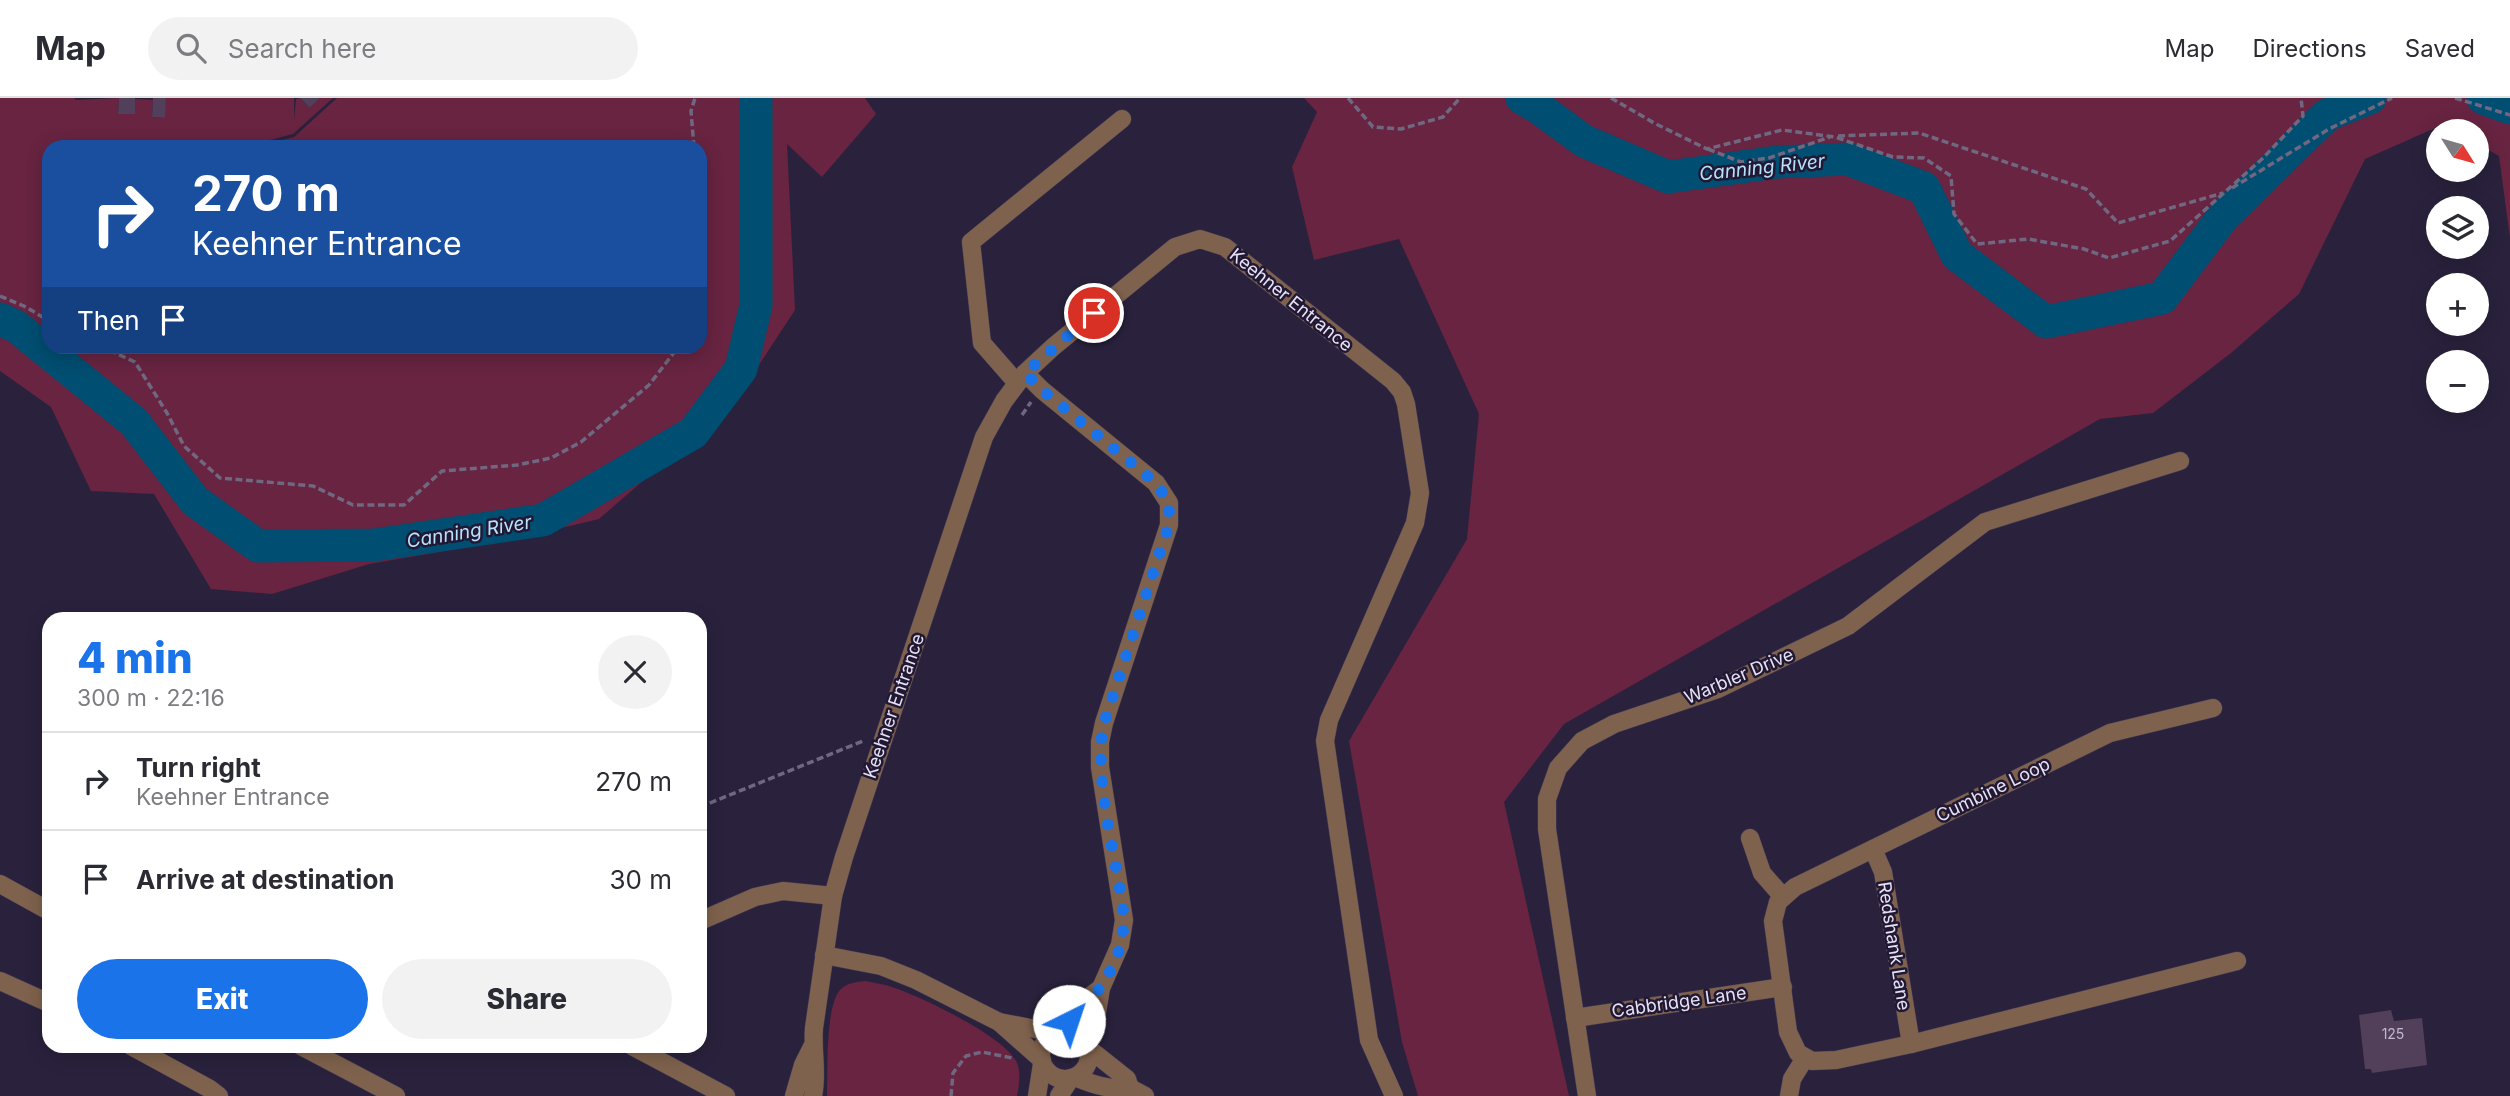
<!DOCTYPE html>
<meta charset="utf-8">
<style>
body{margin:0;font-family:Inter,sans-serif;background:#f2f2f3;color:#2b2b33;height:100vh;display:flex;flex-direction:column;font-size:26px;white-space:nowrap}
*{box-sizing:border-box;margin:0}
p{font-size:23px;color:#7c7c81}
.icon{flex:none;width:38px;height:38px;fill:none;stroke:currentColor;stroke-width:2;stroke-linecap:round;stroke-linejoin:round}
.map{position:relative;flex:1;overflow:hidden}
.side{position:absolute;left:42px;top:514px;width:665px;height:441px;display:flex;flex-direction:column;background:#fff;border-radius:21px;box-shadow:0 4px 18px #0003}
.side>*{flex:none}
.top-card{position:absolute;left:42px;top:42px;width:665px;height:214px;border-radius:21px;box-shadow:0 4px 18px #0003;background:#1a4fa0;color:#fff;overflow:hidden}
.needle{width:46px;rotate:127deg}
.fabs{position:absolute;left:2426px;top:21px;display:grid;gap:14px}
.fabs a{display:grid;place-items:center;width:63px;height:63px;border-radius:50%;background:#fff;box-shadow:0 4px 18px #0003;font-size:35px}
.pin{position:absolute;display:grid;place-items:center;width:60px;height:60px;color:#fff;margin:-30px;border:4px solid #fff;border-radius:50%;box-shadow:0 2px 7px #0007}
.me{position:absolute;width:77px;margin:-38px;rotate:41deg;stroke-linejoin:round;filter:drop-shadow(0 0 5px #0008)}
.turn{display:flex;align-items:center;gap:24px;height:147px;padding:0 35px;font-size:32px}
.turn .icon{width:91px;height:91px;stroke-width:2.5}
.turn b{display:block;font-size:49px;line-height:60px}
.then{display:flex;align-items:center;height:66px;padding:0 35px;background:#0003;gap:14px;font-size:26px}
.round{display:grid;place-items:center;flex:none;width:74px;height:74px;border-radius:37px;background:#f2f2f3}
.headline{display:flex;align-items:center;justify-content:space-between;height:119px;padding:0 35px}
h1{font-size:42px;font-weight:800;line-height:52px;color:#1a73e8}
.cta{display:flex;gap:14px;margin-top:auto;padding:14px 35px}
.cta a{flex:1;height:80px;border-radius:42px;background:#1a73e8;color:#fff;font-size:28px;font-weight:800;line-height:80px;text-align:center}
.cta a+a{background:#f2f2f3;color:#2b2b33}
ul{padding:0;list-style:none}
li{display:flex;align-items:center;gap:21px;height:98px;padding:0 35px;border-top:2px solid #e1e1e2}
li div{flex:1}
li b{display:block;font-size:26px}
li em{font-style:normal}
header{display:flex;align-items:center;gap:42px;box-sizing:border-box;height:98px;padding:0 35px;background:#fff;border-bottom:2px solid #e1e1e2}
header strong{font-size:33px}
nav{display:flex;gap:38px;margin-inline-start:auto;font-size:24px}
.search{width:490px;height:63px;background:#f2f2f3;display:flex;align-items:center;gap:18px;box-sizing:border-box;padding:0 24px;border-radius:38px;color:#7c7c81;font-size:26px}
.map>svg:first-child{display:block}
</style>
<header>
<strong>Map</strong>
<div class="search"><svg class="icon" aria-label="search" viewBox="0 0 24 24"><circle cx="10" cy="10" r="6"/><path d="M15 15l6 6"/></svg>Search here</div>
<nav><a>Map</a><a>Directions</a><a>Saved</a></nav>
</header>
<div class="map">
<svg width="2510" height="998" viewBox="0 0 2510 998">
<rect width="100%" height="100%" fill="#2a223d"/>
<g fill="#682441">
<path d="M 0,0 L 75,0 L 75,2 L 119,0 L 118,15 L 134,16 L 135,1 L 153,2 L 152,19 L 164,20 L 166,0 L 294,0 L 294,22 L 296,1 L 300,0 L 310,10 L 320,0 L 333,0 L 293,36 L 244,49 L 49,49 L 49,248 L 700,248 L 700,49 L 255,49 L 294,39 L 337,0 L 865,0 L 876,16 L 822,79 L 787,46 L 795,212 L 736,302 L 599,421 L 515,441 L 369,466 L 272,496 L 211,491 L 154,396 L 91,393 L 51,309 L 0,273 Z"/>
<path d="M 1304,0 L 2510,0 L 2510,140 L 2499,58 L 2476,45 L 2476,33 L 2453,33 L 2442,27 L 2365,61 L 2299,196 L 2231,255 L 2153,315 L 2100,321 L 1564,626 L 1504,704 L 1569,998 L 1418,998 L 1402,944 L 1349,643 L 1467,441 L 1479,316 L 1399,141 L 1314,162 L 1292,69 L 1317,14 Z"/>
<path d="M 865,883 C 874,885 884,886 892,889 C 920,898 1006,939 1017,965 C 1021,974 1019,989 1017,998 L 827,998 C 828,974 825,909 840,892 C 847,885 856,884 865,883 Z"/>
</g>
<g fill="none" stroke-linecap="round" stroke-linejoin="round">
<g stroke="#004e71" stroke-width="33">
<path d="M 1522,0 L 1539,10 L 1584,43 L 1668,79 L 1777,64 L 1848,61 L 1924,90 L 1957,157 L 2046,224 L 2162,200 L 2223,119 L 2327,17 L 2370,0"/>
<path d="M 2483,0 L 2510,10"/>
<path d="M 0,221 L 17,229 L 134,324 L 195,403 L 258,448 L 374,447 L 543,422 L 693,335 L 741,271 L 756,207 L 756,0"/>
</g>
</g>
<g fill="#523f5a">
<path d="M 119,0 L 135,0 L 135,16 L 118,16 Z"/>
<path d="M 153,0 L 166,0 L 165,20 L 152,19 Z"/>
<path d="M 300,0 L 320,0 L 310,10 Z"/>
<path d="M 2391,912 L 2394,923 L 2422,920 L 2427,967 L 2372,975 L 2371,971 L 2365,971 L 2359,917 Z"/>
</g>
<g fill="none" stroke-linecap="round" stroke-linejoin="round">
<g stroke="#443d57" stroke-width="19">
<g id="minor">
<path d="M 1025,275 L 1042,292 L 1156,385 L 1169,405 L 1169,427 L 1104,625 L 1100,644 L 1100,669 L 1124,822 L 1120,847 L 1101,890 L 1094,933 L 1086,947"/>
<path d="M 1017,285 L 982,245 L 971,144 L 1122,21"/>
<path d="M 2213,610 L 2110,635 L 1795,789 L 1778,804 L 1773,823 L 1788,934 L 1798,955 L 1812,963 L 1836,962 L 1911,946 L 2237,863"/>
<path d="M 1750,740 L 1762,775 L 1783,799"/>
<path d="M 1873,751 L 1883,774 L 1911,946"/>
<path d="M 0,786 L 49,813"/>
<path d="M 700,823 L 755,799 L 783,793 L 833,798"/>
<path d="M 824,857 L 881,868 L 916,882 L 999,924 L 1042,962"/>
<path d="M 0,883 L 49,905"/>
<path d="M 1575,920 L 1783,889"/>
<path d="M 999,924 L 1056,935"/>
<circle cx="1065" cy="957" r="24"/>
<path d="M 1059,934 L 1089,899 L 1101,890"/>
<path d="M 131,948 L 210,991 L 219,998"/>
<path d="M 301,948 L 396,998"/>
<path d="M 632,948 L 726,998"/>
<path d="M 1075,979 C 1091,986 1112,993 1130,990 L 1127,981 L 1088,950"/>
<path d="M 1130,990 L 1145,998"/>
<path d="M 794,998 L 803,967 L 812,949"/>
<path d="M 813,998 C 818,975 812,953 814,930 L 833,798 L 844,759 L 984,339 L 1004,303 L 1025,275 L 1053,249 L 1175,149 L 1200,141 L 1225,149 L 1393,283 L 1402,294 L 1406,306 L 1420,395 L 1415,425 L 1329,622 L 1325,643 L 1369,942 L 1394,998"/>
<path d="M 1037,998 L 1042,966"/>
<path d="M 1059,998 L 1071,980"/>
<path d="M 1587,998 L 1547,731 L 1547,701 L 1558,670 L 1582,643 L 1614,626 L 1718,591 L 1848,528 L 1985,424 L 2180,363"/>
<path d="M 1789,998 L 1792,981 L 1805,960"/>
</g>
</g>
<g stroke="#6f6880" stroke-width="3.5" stroke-dasharray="7 3.5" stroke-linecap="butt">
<path d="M 1348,0 L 1373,29 L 1401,31 L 1443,19 L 1460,0"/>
<path d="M 1611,0 L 1654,25 L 1707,51 L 1782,32 L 1835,39 L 1893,59 L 1924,60 L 1951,78 L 1954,116 L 1977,146 L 2028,141 L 2084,151 L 2109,160 L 2170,143 L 2262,61 L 2303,18 L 2301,0"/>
<path d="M 2455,0 L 2510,17"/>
<path d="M 1838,38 L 1919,35 L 2086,91 L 2118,125 L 2223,95"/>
<path d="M 694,49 L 691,13 L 695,0"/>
<path d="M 1708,51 L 1741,64 L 1769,60 L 1830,39"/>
<path d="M 2232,90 L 2329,31 L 2392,0"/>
<path d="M 0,198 L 26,209 L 49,223"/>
<path d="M 100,248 L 135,264 L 167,315 L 184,348 L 220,380 L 313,388 L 353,407 L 404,407 L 442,373 L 517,367 L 551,360 L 581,344 L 649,287 L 679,248"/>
<path d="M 1022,317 L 1031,304"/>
<path d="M 700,709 L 863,643"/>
<path d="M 951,998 L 953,975 L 966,958 L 982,954 L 1012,960"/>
</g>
<use href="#minor" stroke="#7f624d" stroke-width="18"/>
</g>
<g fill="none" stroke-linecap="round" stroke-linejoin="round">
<path stroke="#1a73e8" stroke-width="12" stroke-dasharray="0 21.6" d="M 1069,923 L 1089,899 L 1101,890 L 1117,860 L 1123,836 L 1123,810 C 1115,755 1093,678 1104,625 L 1169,427 L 1169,405 L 1156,385 L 1042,292 L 1025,275 L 1094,215"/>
</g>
<g text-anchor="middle" stroke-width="5" stroke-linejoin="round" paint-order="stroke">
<g font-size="14" fill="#c1b8ce">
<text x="2393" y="941">125</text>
</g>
<g font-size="18" fill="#e6e1f4" stroke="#211833">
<text transform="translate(1291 202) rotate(39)" y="6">Keehner Entrance</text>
<text transform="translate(1739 578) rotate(-23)" y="6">Warbler Drive</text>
<text transform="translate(894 608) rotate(-71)" y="6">Keehner Entrance</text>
<text transform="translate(1993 692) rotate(-26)" y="6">Cumbine Loop</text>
<text transform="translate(1894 848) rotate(81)" y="6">Redshank Lane</text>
<text transform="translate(1679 904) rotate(-8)" y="6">Cabbridge Lane</text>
</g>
<g font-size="19" font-style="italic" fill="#b8e1fc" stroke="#211833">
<text transform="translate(1762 69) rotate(-6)" y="7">Canning River</text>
<text transform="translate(469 433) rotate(-9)" y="7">Canning River</text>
</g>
</g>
</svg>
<div class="fabs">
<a><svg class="needle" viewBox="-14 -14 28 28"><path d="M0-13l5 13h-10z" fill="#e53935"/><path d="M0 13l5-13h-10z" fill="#7c7c81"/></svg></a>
<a><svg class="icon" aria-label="layers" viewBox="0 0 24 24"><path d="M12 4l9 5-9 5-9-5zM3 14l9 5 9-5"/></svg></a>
<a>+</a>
<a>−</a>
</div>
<div class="pin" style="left:1094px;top:215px;background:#d93025"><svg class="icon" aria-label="arrive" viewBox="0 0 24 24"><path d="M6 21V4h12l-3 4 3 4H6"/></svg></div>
<svg class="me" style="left:1069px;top:923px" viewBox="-20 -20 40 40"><circle r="19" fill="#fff"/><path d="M0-13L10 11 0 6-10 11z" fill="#1a73e8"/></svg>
<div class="top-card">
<div class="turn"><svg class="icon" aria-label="right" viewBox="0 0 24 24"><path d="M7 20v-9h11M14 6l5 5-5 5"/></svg><div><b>270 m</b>Keehner Entrance</div></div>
<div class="then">Then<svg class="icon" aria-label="arrive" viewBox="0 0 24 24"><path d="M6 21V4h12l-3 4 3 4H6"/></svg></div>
</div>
<section class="side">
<div class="headline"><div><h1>4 min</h1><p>300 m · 22:16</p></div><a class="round"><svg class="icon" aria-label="close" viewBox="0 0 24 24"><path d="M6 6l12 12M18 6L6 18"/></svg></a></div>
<ul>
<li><svg class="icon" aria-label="right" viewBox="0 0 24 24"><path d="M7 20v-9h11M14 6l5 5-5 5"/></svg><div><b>Turn right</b><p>Keehner Entrance</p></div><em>270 m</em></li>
<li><svg class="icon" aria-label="arrive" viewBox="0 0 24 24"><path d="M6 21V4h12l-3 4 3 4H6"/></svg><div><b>Arrive at destination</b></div><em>30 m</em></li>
</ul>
<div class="cta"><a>Exit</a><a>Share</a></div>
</section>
</div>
